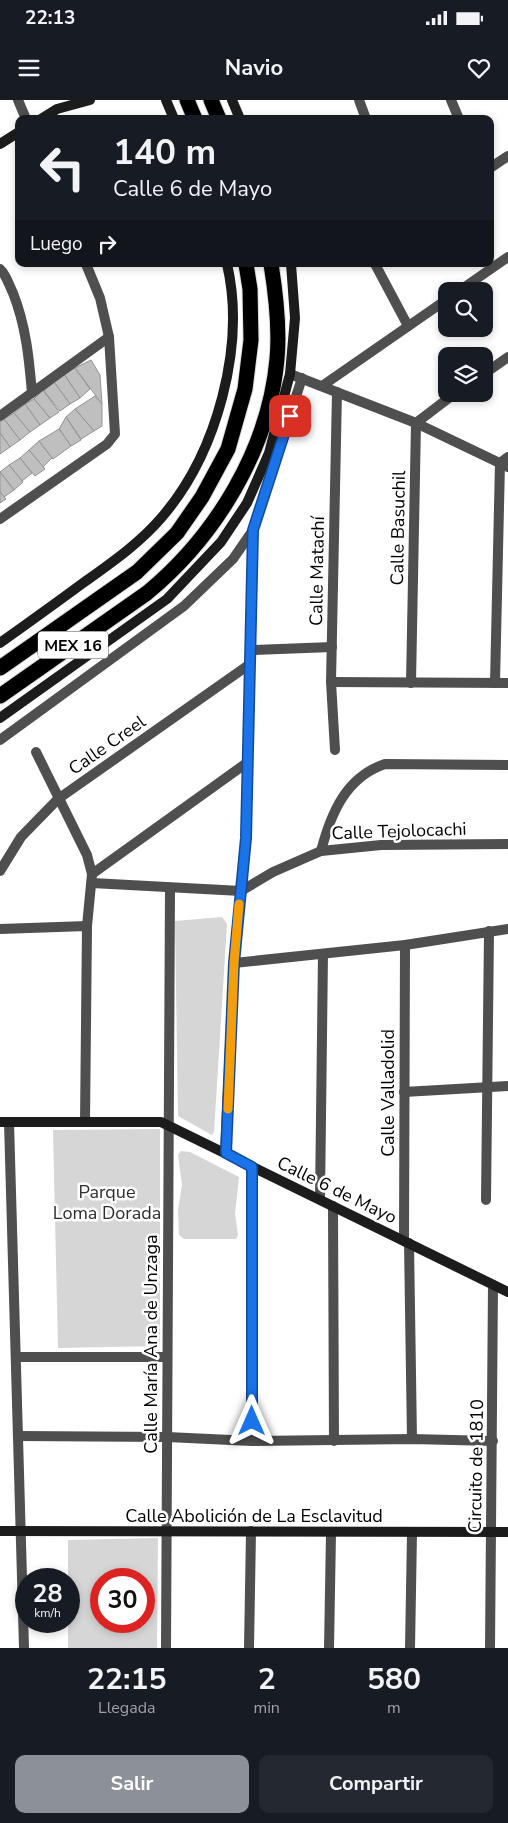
<!DOCTYPE html>
<html lang="es">
<meta charset="utf-8">
<style>
body{margin:0;font-family:"Nunito Sans",sans-serif;background:#242831;color:#f1f3f6;height:100vh;display:flex;flex-direction:column;font-size:19px;white-space:nowrap}
*{box-sizing:border-box;margin:0}
p{font-size:16px;color:#9ea1a6}
.icon{flex:none;width:28px;height:28px;fill:none;stroke:currentColor;stroke-width:2;stroke-linecap:round;stroke-linejoin:round}
.map{position:relative;height:1548px;overflow:hidden}
.side{display:flex;flex-direction:column;background:#171b24;flex:1}
.side>*{flex:none}
.top-card{position:absolute;left:15px;top:15px;width:479px;height:152px;border-radius:10px;box-shadow:0 2px 8px #0003;background:#171b24;color:#f1f3f6;overflow:hidden}
.fabs{position:absolute;left:438px;top:182px;display:grid;gap:10px}
.fabs a{display:grid;place-items:center;width:55px;height:55px;border-radius:10px;background:#171b24;box-shadow:0 2px 8px #0003;font-size:25px}
.speed{position:absolute;left:15px;top:1468px;display:flex;gap:10px;font-size:25px;font-weight:700;text-align:center}
.speed>*{display:grid;place-content:center;width:65px;height:65px;border-radius:50%;background:#171b24;box-shadow:0 2px 8px #0003;line-height:1}
.speed small{font-size:12px;font-weight:400}
.speed .limit{border:8px solid #d22;background:#fff;color:#111}
.pin{position:absolute;display:grid;place-items:center;width:42px;height:42px;color:#fff;margin:-21px;border-radius:10px;box-shadow:0 2px 8px #0006}
.me{position:absolute;width:55px;margin:-28px;rotate:0deg;stroke-linejoin:round;filter:drop-shadow(0 0 4px #0008)}
.turn{display:flex;align-items:center;gap:18px;height:105px;padding:0 15px;font-size:22px}
.turn .icon{width:65px;height:65px;stroke-width:2.5}
.turn b{display:block;font-size:35px;line-height:42px}
.then{display:flex;align-items:center;height:48px;padding:0 15px;background:#0003;gap:10px;font-size:19px}
.eta{display:flex;justify-content:space-evenly;align-items:center;height:85px;text-align:center}
.eta b{font-size:30px;font-weight:700;line-height:35px}
.action{display:flex;gap:10px;margin-top:auto;padding:10px 15px}
.action a{flex:1;height:58px;border-radius:10px;background:#8c9099;color:#fff;font-size:20px;font-weight:700;line-height:58px;text-align:center}
.action a+a{background:#242831;color:#f1f3f6}
.status{display:flex;justify-content:space-between;align-items:center;height:35px;padding:0 25px;background:#171b24;direction:ltr}
.status svg{height:14px;fill:currentColor}
header{display:flex;justify-content:space-between;align-items:center;height:65px;padding:0 15px;background:#171b24;font-size:22px;font-weight:700}
.map>svg:first-child{display:block}
</style>
<div class="status"><b>22:13</b><svg viewBox="0 0 49 12"><path d="M0 12V9h3v3zM5 12V6h3v6zM10 12V3h3v9zM15 12V0h3v12zM26 1h20v11H26zM47 4h2v5h-2z"/></svg></div>
<header><svg class="icon" aria-label="menu" viewBox="0 0 24 24"><path d="M4 6h16M4 12h16M4 18h16"/></svg>Navio<svg class="icon" aria-label="heart" viewBox="0 0 24 24"><path d="M12 20l-8-8c-3-5 5-10 8-4 3-6 11-1 8 4z"/></svg></header>
<div class="map">
<svg width="508" height="1548" viewBox="0 0 508 1548">
<rect width="100%" height="100%" fill="#fff"/>
<g fill="#d6d6d6" fill-rule="evenodd">
<path d="M 222,817 L 227,824 L 214,1032 L 212,1035 L 178,1016 L 175,821 Z"/>
<path d="M 160,1029 L 160,1246 L 58,1248 L 53,1030 Z"/>
<path d="M 181,1051 L 190,1052 L 239,1077 L 235,1114 L 238,1135 L 236,1139 L 184,1139 L 179,1135 L 178,1110 L 182,1085 L 178,1055 Z"/>
<path d="M 158,1438 L 157,1548 L 68,1548 L 68,1440 ZM 101,1479 L 144,1479 L 144,1521 L 101,1521 Z"/>
</g>
<g fill="#bfbfbf" stroke="#939393">
<path d="M 91,260 L 100,275 L 102,304 L 75,268 Z"/>
<path d="M 75,268 L 90,289 L 80,298 L 64,274 Z"/>
<path d="M 64,274 L 80,298 L 70,304 L 54,282 Z"/>
<path d="M 54,282 L 70,304 L 60,311 L 44,291 Z"/>
<path d="M 43,290 L 59,312 L 50,318 L 34,299 Z"/>
<path d="M 95,296 L 102,304 L 102,326 L 94,331 L 75,309 Z"/>
<path d="M 34,299 L 50,318 L 40,325 L 25,304 Z"/>
<path d="M 25,304 L 40,325 L 30,332 L 14,313 Z"/>
<path d="M 75,309 L 94,331 L 81,339 L 66,317 Z"/>
<path d="M 14,313 L 30,332 L 20,340 L 4,319 Z"/>
<path d="M 66,317 L 81,340 L 71,346 L 59,329 Z"/>
<path d="M 4,319 L 20,340 L 10,347 L 0,333 L 0,322 Z"/>
<path d="M 59,329 L 71,346 L 53,359 L 39,341 Z"/>
<path d="M 0,333 L 10,347 L 0,354 Z"/>
<path d="M 39,341 L 52,358 L 43,367 L 29,350 Z"/>
<path d="M 29,350 L 45,369 L 35,376 L 20,358 Z"/>
<path d="M 20,358 L 32,373 L 22,381 L 9,365 Z"/>
<path d="M 9,365 L 23,382 L 14,390 L 0,372 Z"/>
<path d="M 0,372 L 14,390 L 4,397 L 0,392 Z"/>
<path d="M 0,392 L 6,399 L 0,403 Z"/>
</g>
<g fill="none" stroke-linecap="round" stroke-linejoin="round">
<g stroke="#dbdbdb" stroke-width="17">
<g id="highway">
<path d="M 187,0 L 195,19"/>
<path d="M 211,0 L 219,19"/>
<path d="M 0,568 L 137,472 L 177,433 L 202,397 L 228,349 L 245,289 L 251,240 L 250,189 L 246,164"/>
<path d="M 0,596 L 147,493 C 216,436 269,349 277,259 C 280,227 276,195 271,164"/>
</g>
</g>
<g stroke="#4f4f4f" stroke-width="10">
<path d="M 18,0 L 26,19"/>
<path d="M 359,0 L 366,19"/>
<path d="M 451,0 L 459,19"/>
<path d="M 490,68 L 508,56"/>
<path d="M 375,164 L 408,226"/>
<path d="M 0,169 C 7,176 9,185 13,193 C 26,226 29,258 32,293"/>
<path d="M 459,191 L 508,157"/>
<path d="M 290,274 L 416,323 L 508,367"/>
<path d="M 484,274 L 508,257"/>
<path d="M 322,286 L 446,200"/>
<path d="M 0,316 L 109,237"/>
<path d="M 0,419 L 107,344 L 115,334 L 109,237 L 100,198 L 86,164"/>
<path d="M 251,550 L 332,547"/>
<path d="M 331,582 L 508,583"/>
<path d="M 411,583 L 416,323 L 454,294"/>
<path d="M 495,583 L 500,363 L 508,357"/>
<path d="M 0,640 L 184,506 L 233,459 L 253,430"/>
<path d="M 335,650 L 331,582 L 337,292"/>
<path d="M 36,652 L 87,755 L 92,774 L 87,826 L 85,1022"/>
<path d="M 321,751 C 331,713 346,677 385,664 L 508,665"/>
<path d="M 0,771 L 21,737 L 58,699 L 250,564"/>
<path d="M 92,774 L 248,662"/>
<path d="M 92,783 L 241,791 L 273,772 L 321,751 L 381,745 L 508,744"/>
<path d="M 0,829 L 87,826"/>
<path d="M 234,863 L 405,845 L 508,829"/>
<path d="M 404,992 L 508,986"/>
<path d="M 9,1022 L 24,1548"/>
<path d="M 225,1053 L 234,863 L 246,737 L 253,430 L 302,278"/>
<path d="M 252,1067 L 252,1341"/>
<path d="M 320,1099 L 323,854"/>
<path d="M 486,1100 L 489,831"/>
<path d="M 333,1106 L 334,1341"/>
<path d="M 404,1141 L 405,845"/>
<path d="M 409,1143 L 412,1339"/>
<path d="M 16,1257 L 167,1257"/>
<path d="M 18,1336 L 167,1337 L 252,1341 L 412,1339 L 493,1341"/>
<path d="M 166,1548 L 170,789"/>
<path d="M 249,1548 L 251,1431"/>
<path d="M 329,1548 L 331,1433"/>
<path d="M 410,1548 L 412,1433"/>
<path d="M 490,1548 L 493,1185"/>
</g>
<g stroke="#1c1c1c" stroke-width="10">
<path d="M 166,0 L 174,19"/>
<path d="M 232,0 L 240,19"/>
<path d="M 41,19 L 57,9 L 90,0"/>
<path d="M 0,44 L 19,32"/>
<path d="M 0,543 C 28,523 56,503 83,483 C 111,463 140,443 162,417 C 217,353 246,246 227,164"/>
<path d="M 0,618 L 167,499 L 221,442 L 247,403 L 269,353 L 290,274 L 295,218 L 291,164"/>
<path d="M 0,1022 L 161,1022 L 508,1192"/>
<path d="M 0,1431 L 508,1432"/>
</g>
<use href="#highway" stroke="#000" stroke-width="15"/>
</g>
<g fill="none" stroke-linecap="round" stroke-linejoin="round">
<g stroke="#114b97" stroke-width="12">
<path id="route" d="M 252,1321 L 252,1067 L 226,1053 L 234,863 L 246,738 L 253,430 L 290,316"/>
</g>
<use href="#route" stroke="#1a73e8" stroke-width="9"/>
<path stroke="#f59e0b" stroke-width="9" d="M 228,1009 L 234,863 L 239,804"/>
</g>
<g text-anchor="middle" stroke-width="5" stroke-linejoin="round" paint-order="stroke">
<rect fill="#fff" stroke="#4c4c4c" stroke-width="1" x="38" y="531.5" width="70" height="27" rx="4"/>
<g font-size="16" font-weight="bold" fill="#000">
<text x="73" y="551">MEX 16</text>
</g>
<g font-size="18" fill="#000" stroke="#fff">
<text transform="translate(398 428) rotate(-89)" y="6">Calle Basuchil</text>
<text transform="translate(317 471) rotate(-89)" y="6">Calle Matachí</text>
<text transform="translate(107 645) rotate(-35)" y="6">Calle Creel</text>
<text transform="translate(399 731) rotate(-2)" y="6">Calle Tejolocachi</text>
<text transform="translate(388 993) rotate(-90)" y="6">Calle Valladolid</text>
<text transform="translate(337 1090) rotate(26)" y="6">Calle 6 de Mayo</text>
<text transform="translate(151 1244) rotate(-90)" y="6">Calle María Ana de Unzaga</text>
<text transform="translate(476 1366) rotate(-89)" y="6">Circuito de 1810</text>
<text x="254" y="1422">Calle Abolición de La Esclavitud</text>
</g>
<g font-size="18" fill="#2d2d2d" stroke="#fff">
<text x="107" y="1098">Parque<tspan x="107" dy="21">Loma Dorada</tspan></text>
</g>
</g>
</svg>
<div class="fabs">
<a><svg class="icon" aria-label="search" viewBox="0 0 24 24"><circle cx="10" cy="10" r="6"/><path d="M15 15l6 6"/></svg></a>
<a><svg class="icon" aria-label="layers" viewBox="0 0 24 24"><path d="M12 4l9 5-9 5-9-5zM3 14l9 5 9-5"/></svg></a>
</div>
<div class="speed"><div>28<small>km/h</small></div><div class="limit">30</div></div>
<div class="pin" style="left:290px;top:316px;background:#d93025"><svg class="icon" aria-label="arrive" viewBox="0 0 24 24"><path d="M6 21V4h12l-3 4 3 4H6"/></svg></div>
<svg class="me" style="left:252px;top:1321px" viewBox="-20 -20 40 40"><path d="M0-17L14 15 0 8-14 15z" fill="#1a73e8" stroke="#fff" stroke-width="4"/></svg>
<div class="top-card">
<div class="turn"><svg class="icon" aria-label="left" viewBox="0 0 24 24"><path d="M17 20v-9H6M10 6l-5 5 5 5"/></svg><div><b>140 m</b>Calle 6 de Mayo</div></div>
<div class="then">Luego<svg class="icon" aria-label="right" viewBox="0 0 24 24"><path d="M7 20v-9h11M14 6l5 5-5 5"/></svg></div>
</div>
</div>
<section class="side">
<div class="eta">
<div><b>22:15</b><p>Llegada</p></div>
<div><b>2</b><p>min</p></div>
<div><b>580</b><p>m</p></div>
</div>
<div class="action"><a>Salir</a><a>Compartir</a></div>
</section>
